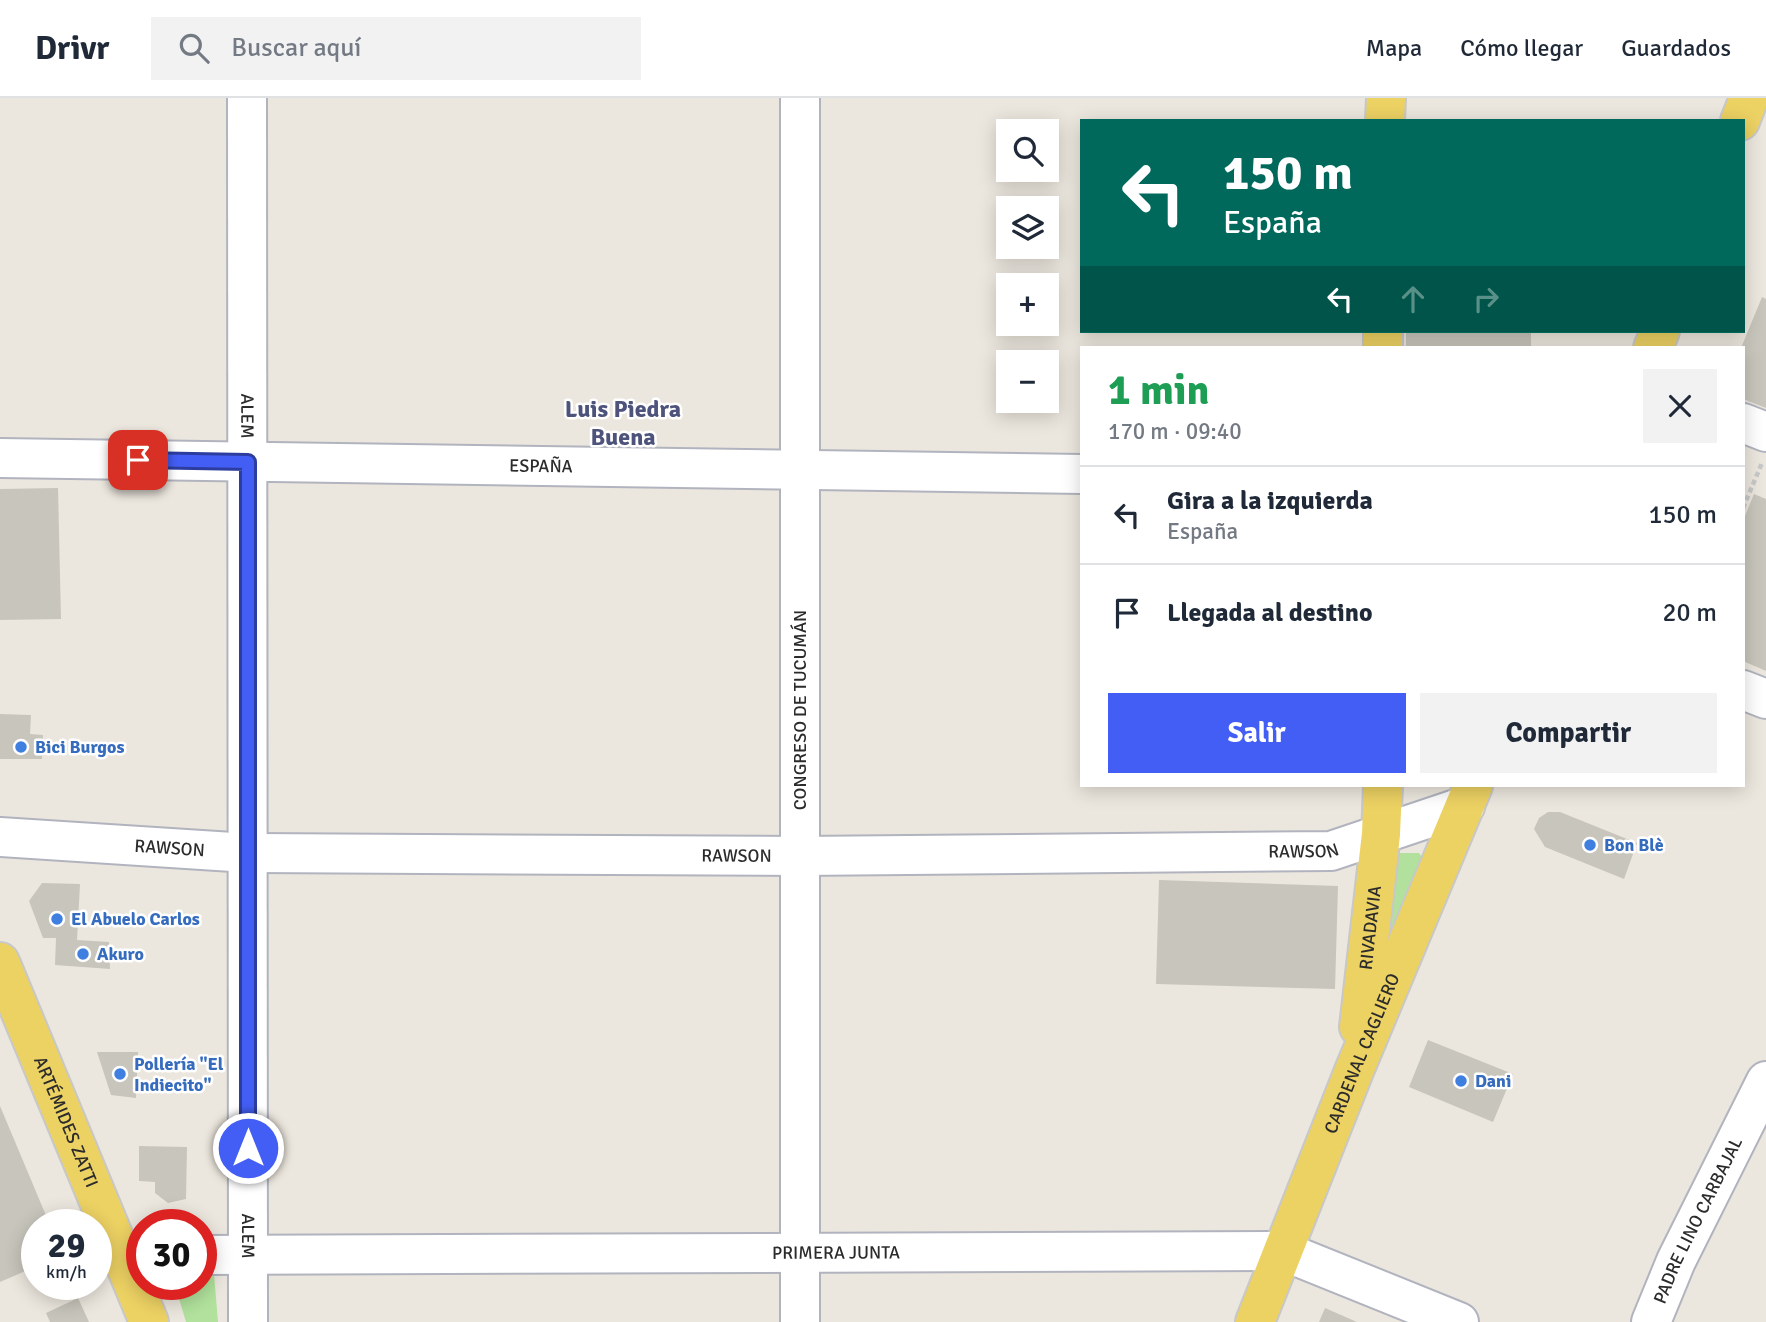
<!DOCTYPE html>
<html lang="es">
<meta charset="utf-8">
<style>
body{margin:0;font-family:Signika,sans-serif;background:#f2f2f3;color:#1f2937;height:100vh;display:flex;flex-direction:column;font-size:26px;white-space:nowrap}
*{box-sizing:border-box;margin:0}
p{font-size:23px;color:#747a83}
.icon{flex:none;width:38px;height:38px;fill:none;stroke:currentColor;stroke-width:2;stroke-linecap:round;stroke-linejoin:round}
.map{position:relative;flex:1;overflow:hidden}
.panel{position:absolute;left:1080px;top:248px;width:665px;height:441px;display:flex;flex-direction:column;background:#fff;border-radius:0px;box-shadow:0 4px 18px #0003}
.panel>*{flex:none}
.hud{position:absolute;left:1080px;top:21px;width:665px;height:214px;border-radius:0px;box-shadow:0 4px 18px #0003;background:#00695c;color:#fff;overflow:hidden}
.tools{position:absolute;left:996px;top:21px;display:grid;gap:14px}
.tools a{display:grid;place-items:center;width:63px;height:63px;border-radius:0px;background:#fff;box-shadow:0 4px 18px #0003;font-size:35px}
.speed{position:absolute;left:21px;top:1111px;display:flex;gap:14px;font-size:35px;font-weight:700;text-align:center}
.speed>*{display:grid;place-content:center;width:91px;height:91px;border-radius:50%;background:#fff;box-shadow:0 4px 18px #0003;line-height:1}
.speed small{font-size:18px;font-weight:400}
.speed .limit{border:10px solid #d22;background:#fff;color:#111}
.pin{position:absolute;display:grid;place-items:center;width:60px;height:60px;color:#fff;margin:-30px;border-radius:14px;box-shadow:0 4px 10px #0006}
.me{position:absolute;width:77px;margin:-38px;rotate:0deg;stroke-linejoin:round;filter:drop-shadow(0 0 5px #0008)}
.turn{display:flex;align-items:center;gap:24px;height:147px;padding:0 28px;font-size:32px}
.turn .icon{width:91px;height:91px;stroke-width:2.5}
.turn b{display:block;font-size:49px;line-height:60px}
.lanes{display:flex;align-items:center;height:66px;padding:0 28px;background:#0003;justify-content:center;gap:35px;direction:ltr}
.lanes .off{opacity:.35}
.round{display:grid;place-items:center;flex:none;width:74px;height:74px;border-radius:0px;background:#f2f2f3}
.headline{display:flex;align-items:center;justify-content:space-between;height:119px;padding:0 28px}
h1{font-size:42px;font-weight:700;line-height:52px;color:#1e9e55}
.button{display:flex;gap:14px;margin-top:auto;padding:14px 28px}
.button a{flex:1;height:80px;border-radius:0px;background:#435ef4;color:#fff;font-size:28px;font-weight:700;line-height:80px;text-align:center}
.button a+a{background:#f2f2f3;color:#1f2937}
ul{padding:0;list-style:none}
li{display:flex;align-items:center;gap:21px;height:98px;padding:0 28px;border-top:2px solid #e0e1e3}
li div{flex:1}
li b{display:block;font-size:26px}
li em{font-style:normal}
header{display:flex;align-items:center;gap:42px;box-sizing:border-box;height:98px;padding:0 35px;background:#fff;border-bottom:2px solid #e0e1e3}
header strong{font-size:33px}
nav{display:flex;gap:38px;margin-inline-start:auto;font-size:24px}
.search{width:490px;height:63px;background:#f2f2f3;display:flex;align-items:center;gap:18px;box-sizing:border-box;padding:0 24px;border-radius:0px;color:#747a83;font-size:26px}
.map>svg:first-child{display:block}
</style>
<header>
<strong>Drivr</strong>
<div class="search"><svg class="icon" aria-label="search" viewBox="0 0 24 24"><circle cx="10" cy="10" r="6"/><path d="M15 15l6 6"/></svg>Buscar aquí</div>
<nav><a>Mapa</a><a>Cómo llegar</a><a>Guardados</a></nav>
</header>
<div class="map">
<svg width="1766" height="1224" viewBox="0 0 1766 1224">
<rect width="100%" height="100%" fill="#ece7de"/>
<g fill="#b1e19c">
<path d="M 1399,755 L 1419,755 L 1422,759 L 1389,836 Z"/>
<path d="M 201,1171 L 214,1176 L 218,1224 L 186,1224 L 175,1187 L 201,1186 Z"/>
</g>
<g fill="#c8c5bc">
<path d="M 1762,199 L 1766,201 L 1766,310 L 1743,301 L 1741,250 Z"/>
<rect x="1406" y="233" width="125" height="17"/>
<path d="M 58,390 L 61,521 L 0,522 L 0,391 Z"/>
<path d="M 1754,396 L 1766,401 L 1766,573 L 1743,563 L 1743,423 Z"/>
<path d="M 0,616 L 31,617 L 30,636 L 43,637 L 42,661 L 0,661 Z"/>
<path d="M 1548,714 L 1560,714 L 1637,745 L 1624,781 L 1545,749 L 1534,731 L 1539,720 Z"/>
<path d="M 1159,782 L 1338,788 L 1335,891 L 1156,886 Z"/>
<path d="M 42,785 L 80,786 L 77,842 L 109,844 L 110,871 L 55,867 L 56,840 L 43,840 L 29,803 Z"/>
<path d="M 1428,942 L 1513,976 L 1493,1024 L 1409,989 Z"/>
<path d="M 97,954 L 138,954 L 136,1000 L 111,997 Z"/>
<path d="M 0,1008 L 50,1127 L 37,1127 L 37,1168 L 0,1184 Z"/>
<path d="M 139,1048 L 187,1049 L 186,1101 L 168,1105 L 155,1095 L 155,1084 L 139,1083 Z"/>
<path d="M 78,1200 L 89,1224 L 50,1224 L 46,1215 Z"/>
<path d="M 1325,1210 L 1357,1224 L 1319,1224 Z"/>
</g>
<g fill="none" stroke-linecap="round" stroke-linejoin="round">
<g stroke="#b1b4be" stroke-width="42">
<g id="minor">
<path id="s1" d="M 247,0 L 248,1224"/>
<path d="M 800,0 L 800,1224"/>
<path d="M 1743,325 L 1766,334"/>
<path id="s2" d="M 0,360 L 1082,376"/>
<path d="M 1743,592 L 1766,601"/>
<path id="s3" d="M 0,739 L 248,755 L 800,758 L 1331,753 L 1465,708"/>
<path id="s4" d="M 201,1157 L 1283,1153 L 1459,1224"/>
<path id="s5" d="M 1651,1224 L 1676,1163 L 1766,983"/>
</g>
</g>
<g stroke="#c8c8c8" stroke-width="42">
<g id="major">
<path d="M 1385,23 L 1386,0"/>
<path d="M 1740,23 L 1749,0"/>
<path d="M 1383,250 L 1383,233"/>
<path d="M 1653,250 L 1660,233"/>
<path id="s6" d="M 0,864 L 149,1224"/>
<path id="s7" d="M 1359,929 L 1381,736 L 1383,688"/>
<path id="s8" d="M 1255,1224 L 1354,973 L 1473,688"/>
</g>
</g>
<path stroke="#c8c8c8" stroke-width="4.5" stroke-dasharray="5 3.5" stroke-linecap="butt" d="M 1743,410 L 1762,365"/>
<use href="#minor" stroke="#fff" stroke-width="38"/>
<use href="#major" stroke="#ecd163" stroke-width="38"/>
</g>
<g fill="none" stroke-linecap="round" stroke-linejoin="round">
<g stroke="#2c3d9f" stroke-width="18">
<path id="route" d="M 138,362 L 248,364 L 248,1050"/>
</g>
<use href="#route" stroke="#435ef4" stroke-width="12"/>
</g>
<g fill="#3f7fe0" stroke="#fff" stroke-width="2.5">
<circle cx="21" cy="649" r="7"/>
<circle cx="1590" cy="747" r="7"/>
<circle cx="57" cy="821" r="7"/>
<circle cx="83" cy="856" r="7"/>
<circle cx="120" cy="976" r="7"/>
<circle cx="1461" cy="983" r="7"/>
</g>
<g text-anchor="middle" stroke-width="5" stroke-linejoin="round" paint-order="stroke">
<g font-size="18" fill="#2b2b2b" stroke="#fff">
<text dy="6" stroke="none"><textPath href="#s1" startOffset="318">ALEM</textPath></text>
<text dy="6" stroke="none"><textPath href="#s2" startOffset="541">ESPAÑA</textPath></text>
<text transform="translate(800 612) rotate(-90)" y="6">CONGRESO DE TUCUMÁN</text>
<text dy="6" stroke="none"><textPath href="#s3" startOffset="170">RAWSON</textPath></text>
<text dy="6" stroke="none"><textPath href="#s3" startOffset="1304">RAWSON</textPath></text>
<text dy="6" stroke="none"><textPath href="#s3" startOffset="737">RAWSON</textPath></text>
<text dy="6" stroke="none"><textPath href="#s7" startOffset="100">RIVADAVIA</textPath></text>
<text dy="6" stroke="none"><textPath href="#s8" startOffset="289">CARDENAL CAGLIERO</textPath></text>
<text dy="6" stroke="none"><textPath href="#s6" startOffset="173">ARTÉMIDES ZATTI</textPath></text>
<text dy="6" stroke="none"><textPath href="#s5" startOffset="112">PADRE LINO CARBAJAL</textPath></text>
<text dy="6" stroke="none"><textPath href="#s1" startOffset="1138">ALEM</textPath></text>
<text dy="6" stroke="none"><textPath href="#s4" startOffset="635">PRIMERA JUNTA</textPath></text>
</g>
<g font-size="18" font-weight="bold" fill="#366cbe" stroke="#fff" text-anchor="start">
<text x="35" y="655">Bici Burgos</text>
<text x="1604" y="753">Bon Blè</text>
<text x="71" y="827">El Abuelo Carlos</text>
<text x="97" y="862">Akuro</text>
<text x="134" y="972">Pollería "El<tspan x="134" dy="21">Indiecito"</tspan></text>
<text x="1475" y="989">Dani</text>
</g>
<g font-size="24" font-weight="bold" fill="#4d537b" stroke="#fff">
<text x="623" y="319">Luis Piedra<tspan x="623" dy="28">Buena</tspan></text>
</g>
</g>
</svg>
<div class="tools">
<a><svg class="icon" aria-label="search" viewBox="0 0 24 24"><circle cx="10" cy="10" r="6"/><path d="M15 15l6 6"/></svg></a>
<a><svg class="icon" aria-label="layers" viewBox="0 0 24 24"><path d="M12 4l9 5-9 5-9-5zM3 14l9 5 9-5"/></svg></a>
<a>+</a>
<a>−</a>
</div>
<div class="speed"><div>29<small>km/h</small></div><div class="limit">30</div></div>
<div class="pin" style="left:138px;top:362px;background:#d93025"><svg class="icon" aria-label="arrive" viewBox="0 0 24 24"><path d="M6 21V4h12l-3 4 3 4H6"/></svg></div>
<svg class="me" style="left:248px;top:1050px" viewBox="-20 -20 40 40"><circle r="17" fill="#435ef4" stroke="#fff" stroke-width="3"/><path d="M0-11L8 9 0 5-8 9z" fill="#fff"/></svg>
<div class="hud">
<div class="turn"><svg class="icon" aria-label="left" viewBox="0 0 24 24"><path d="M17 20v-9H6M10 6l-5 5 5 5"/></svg><div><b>150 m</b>España</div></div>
<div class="lanes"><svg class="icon" aria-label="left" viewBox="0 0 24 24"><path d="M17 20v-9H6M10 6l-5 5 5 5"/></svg><svg class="icon off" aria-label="ahead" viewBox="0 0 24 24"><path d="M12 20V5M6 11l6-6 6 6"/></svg><svg class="icon off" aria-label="right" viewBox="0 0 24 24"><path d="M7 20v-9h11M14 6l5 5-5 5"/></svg></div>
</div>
<section class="panel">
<div class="headline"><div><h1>1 min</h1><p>170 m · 09:40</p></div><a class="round"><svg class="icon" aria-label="close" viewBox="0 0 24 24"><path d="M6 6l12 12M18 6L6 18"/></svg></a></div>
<ul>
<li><svg class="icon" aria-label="left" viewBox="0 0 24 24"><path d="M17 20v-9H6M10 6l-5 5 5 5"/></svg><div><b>Gira a la izquierda</b><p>España</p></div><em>150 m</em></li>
<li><svg class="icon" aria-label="arrive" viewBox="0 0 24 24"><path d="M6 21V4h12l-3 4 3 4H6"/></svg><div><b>Llegada al destino</b></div><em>20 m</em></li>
</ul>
<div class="button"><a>Salir</a><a>Compartir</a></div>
</section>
</div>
